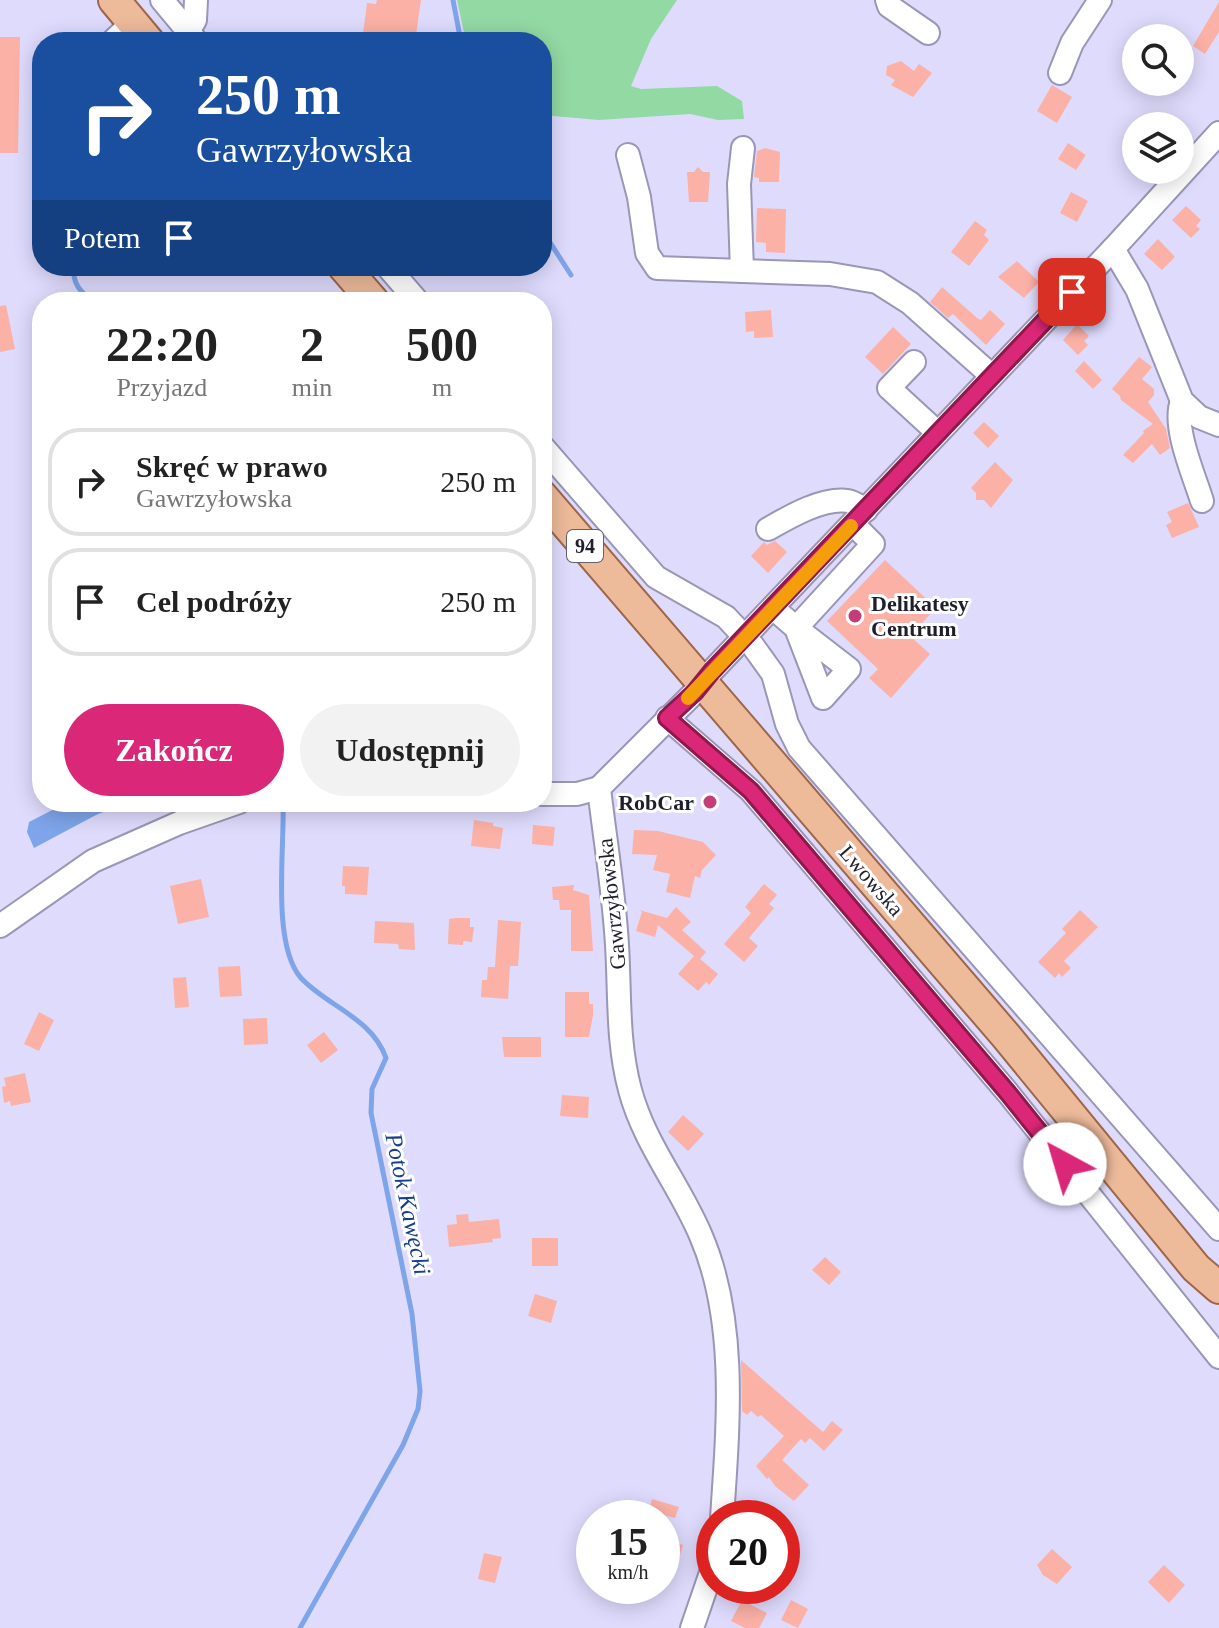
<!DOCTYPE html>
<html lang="pl">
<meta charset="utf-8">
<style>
body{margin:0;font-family:"Times New Roman",serif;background:#f2f2f2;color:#222;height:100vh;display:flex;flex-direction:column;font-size:30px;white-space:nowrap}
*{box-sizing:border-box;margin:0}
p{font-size:26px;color:#767676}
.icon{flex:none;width:44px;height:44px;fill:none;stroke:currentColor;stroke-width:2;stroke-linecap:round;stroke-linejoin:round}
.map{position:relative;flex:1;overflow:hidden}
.side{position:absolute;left:32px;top:292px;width:520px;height:520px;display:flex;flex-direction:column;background:#fff;border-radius:32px;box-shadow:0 4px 20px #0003}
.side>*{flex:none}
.top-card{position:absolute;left:32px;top:32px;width:520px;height:244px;border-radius:32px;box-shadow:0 4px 20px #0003;background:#1a4fa0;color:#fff;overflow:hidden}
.controls{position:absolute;left:1122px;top:24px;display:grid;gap:16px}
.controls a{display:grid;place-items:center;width:72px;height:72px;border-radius:50%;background:#fff;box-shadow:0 4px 20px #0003;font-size:40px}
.speed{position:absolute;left:576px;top:1500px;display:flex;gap:16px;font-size:40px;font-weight:700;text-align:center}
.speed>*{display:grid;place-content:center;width:104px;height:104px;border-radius:50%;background:#fff;box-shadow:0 4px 20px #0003;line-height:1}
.speed small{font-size:20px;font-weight:400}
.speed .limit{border:12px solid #d22;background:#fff;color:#111}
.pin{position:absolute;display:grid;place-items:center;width:68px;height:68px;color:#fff;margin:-34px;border-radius:16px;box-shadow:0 4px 12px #0006}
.me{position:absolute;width:88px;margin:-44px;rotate:321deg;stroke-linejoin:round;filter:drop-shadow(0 0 6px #0008)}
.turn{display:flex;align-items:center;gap:28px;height:168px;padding:0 32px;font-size:36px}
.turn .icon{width:104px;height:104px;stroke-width:2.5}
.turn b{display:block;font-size:56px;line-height:68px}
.then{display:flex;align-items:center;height:76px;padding:0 32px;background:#0003;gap:16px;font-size:30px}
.eta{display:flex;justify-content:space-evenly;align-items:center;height:136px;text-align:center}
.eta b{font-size:48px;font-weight:700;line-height:56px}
.primary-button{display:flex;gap:16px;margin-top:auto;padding:16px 32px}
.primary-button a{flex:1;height:92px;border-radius:48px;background:#db2777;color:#fff;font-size:32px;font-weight:700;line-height:92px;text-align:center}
.primary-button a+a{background:#f2f2f2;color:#222}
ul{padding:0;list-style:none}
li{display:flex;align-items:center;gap:24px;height:108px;margin:0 16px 12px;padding:0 16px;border:4px solid #e0e0e0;border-radius:32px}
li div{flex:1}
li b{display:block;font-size:30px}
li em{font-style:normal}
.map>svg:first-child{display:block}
</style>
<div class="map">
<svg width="1219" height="1628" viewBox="0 0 1219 1628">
<rect width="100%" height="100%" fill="#dfdbfd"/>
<path fill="#93d9a4" d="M 457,0 L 677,0 L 651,39 L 631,86 L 641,89 L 717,86 L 742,101 L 744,119 L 718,120 L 690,114 L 599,120 L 542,115 L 542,42 L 466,42 Z"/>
<path fill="#7ea4e9" d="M 68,802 L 128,802 L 96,815 L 34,848 L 27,832 L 29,822 Z"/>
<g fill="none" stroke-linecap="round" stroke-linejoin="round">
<g stroke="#7ea4e9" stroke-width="5">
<path d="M 453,0 L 461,42"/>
<path d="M 542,230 L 571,275"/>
<path d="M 74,266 C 72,284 80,291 93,302"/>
<path d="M 283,802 C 285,847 271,944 301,978 C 327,1006 372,1018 386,1058 L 372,1089 L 371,1113 L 412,1314 L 420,1391 L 418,1409 L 403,1445 L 300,1628"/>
</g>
</g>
<g fill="#fbb1a6">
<path d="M 377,0 L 421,0 L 415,42 L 362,42 L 367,3 L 376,4 Z"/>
<path d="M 1219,2 L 1219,32 L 1205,54 L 1193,46 Z"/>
<path d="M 0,37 L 20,37 L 18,153 L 0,153 Z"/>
<path d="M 901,61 L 914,71 L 919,64 L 932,73 L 913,97 L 891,85 L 895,80 L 886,75 L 887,66 Z"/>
<path d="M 1052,85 L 1072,97 L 1057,123 L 1037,111 Z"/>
<path d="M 1068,143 L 1086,155 L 1076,170 L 1058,159 Z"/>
<path d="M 765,148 L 780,152 L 779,182 L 759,182 L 759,178 L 754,177 L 757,151 Z"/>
<path d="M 698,167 L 703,172 L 710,172 L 708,202 L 689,202 L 687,172 L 694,172 Z"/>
<path d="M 1071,192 L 1088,201 L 1077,222 L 1060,213 Z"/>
<path d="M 1186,206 L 1201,220 L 1196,226 L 1200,229 L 1191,238 L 1172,220 Z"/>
<path d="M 757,208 L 786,209 L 785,253 L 766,252 L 766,243 L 756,242 Z"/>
<path d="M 975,221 L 987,230 L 984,235 L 989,240 L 969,266 L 951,252 Z"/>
<path d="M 1158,239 L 1175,257 L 1162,270 L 1144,254 Z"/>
<path d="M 1017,261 L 1039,282 L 1024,298 L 998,277 Z"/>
<path d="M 942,287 L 977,318 L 981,320 L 990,310 L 1005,324 L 986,345 L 953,314 L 948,318 L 930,302 Z"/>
<path d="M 6,305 L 15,349 L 0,352 L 0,306 Z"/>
<path d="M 771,310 L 773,337 L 754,338 L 754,331 L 746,332 L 745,312 Z"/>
<path d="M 1077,324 L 1089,336 L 1084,341 L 1088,345 L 1078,355 L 1063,340 Z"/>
<path d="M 893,327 L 911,344 L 883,374 L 865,357 Z"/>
<path d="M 1139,357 L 1152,367 L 1142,379 L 1154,389 L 1154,395 L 1148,402 L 1166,429 L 1170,448 L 1160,455 L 1152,444 L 1133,463 L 1123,455 L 1144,433 L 1143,431 L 1153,424 L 1121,400 L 1120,396 L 1112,389 Z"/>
<path d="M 1084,361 L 1102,380 L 1093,389 L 1075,371 Z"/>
<path d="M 984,422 L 999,436 L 988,448 L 973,433 Z"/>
<path d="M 995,462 L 1013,480 L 991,508 L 984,500 L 976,500 L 976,493 L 971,488 Z"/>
<path d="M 1188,503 L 1199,527 L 1172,538 L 1166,525 L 1172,522 L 1167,512 Z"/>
<path d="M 775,541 L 787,552 L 768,573 L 751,556 L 764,542 L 767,545 Z"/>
<path d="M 885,560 L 936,608 L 910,636 L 930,654 L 891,698 L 869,678 L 878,669 L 827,621 Z"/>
<path d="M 474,820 L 493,823 L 493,826 L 503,828 L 500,849 L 471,846 Z"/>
<path d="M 533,825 L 555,827 L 553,846 L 532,844 Z"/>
<path d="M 634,830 L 658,831 L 703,842 L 716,855 L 702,870 L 700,878 L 695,876 L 690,898 L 666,892 L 670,874 L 653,870 L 657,855 L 632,854 Z"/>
<path d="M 343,866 L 369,867 L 367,895 L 345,894 L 345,886 L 342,886 Z"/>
<path d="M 201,879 L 209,917 L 178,924 L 170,886 Z"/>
<path d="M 764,884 L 777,895 L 769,904 L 774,908 L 749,938 L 758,946 L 744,962 L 724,944 L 751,913 L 745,907 Z"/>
<path d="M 574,885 L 573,890 L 589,895 L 593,951 L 571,951 L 571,910 L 560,910 L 559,900 L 553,900 L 552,887 Z"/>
<path d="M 676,907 L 691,922 L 682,930 L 706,952 L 700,959 L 718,974 L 709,985 L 706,982 L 698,991 L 678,974 L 694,956 L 658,925 L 655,937 L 636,931 L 642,912 L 639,910 L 667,918 Z"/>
<path d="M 1080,910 L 1098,927 L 1064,961 L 1071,968 L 1062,977 L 1059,973 L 1055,978 L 1038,962 L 1066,933 L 1062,929 Z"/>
<path d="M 456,918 L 470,918 L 470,927 L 474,927 L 472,942 L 463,941 L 463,945 L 448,944 L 449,919 Z"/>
<path d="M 498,920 L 521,922 L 518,966 L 510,966 L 508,999 L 481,997 L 482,980 L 487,980 L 488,967 L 495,967 Z"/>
<path d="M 375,921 L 414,923 L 415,950 L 399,949 L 398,944 L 374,943 Z"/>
<path d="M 240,966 L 242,996 L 220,997 L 218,967 Z"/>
<path d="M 186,977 L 189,1007 L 175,1008 L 173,978 Z"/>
<path d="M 565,992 L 589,992 L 589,1004 L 593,1004 L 593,1015 L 589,1037 L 565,1037 Z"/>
<path d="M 39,1012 L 54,1020 L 39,1051 L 24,1044 Z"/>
<path d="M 267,1018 L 268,1044 L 244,1045 L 243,1019 Z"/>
<path d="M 324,1032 L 338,1050 L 321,1063 L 307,1045 Z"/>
<path d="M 502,1037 L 541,1037 L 541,1057 L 504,1057 Z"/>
<path d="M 25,1073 L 31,1102 L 11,1106 L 10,1101 L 4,1103 L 2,1087 L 6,1086 L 4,1078 Z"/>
<path d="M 562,1095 L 589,1097 L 588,1118 L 560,1116 Z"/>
<path d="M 683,1115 L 704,1134 L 688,1151 L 668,1132 Z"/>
<path d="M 468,1214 L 469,1222 L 499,1219 L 501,1238 L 492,1239 L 493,1242 L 449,1247 L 447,1225 L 457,1224 L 456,1215 Z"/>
<rect x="532" y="1238" width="26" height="28"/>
<path d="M 825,1257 L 841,1272 L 829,1285 L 812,1270 Z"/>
<path d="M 535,1294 L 557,1301 L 551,1323 L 528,1316 Z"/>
<path d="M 741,1360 L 823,1432 L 832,1421 L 843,1430 L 824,1451 L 810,1438 L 805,1443 L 801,1439 L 782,1460 L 809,1485 L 794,1501 L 775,1486 L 769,1477 L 767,1479 L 756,1466 L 784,1436 L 761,1415 L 758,1417 L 751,1411 L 747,1415 L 742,1411 Z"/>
<path d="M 652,1499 L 679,1507 L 675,1518 L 649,1511 Z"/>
<path d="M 662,1534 L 678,1539 L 677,1543 L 683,1545 L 676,1568 L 662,1564 Z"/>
<path d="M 1052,1549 L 1072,1567 L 1057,1584 L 1043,1575 L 1037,1565 Z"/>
<path d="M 484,1553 L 502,1557 L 495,1583 L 478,1579 Z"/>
<path d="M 1164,1565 L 1185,1585 L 1169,1603 L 1148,1582 Z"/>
<path d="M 742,1600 L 767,1613 L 759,1628 L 745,1628 L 731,1621 Z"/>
<path d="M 791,1600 L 808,1609 L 798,1628 L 781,1620 Z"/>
</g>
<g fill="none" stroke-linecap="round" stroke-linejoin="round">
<g stroke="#9996b6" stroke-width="26">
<g id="minor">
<path d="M 162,0 L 197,42"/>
<path d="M 887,0 L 889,6 L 928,33"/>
<path d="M 188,32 L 195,20 L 196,0"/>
<path d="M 112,42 L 133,22"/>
<path d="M 1060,73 L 1072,43 L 1100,0"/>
<path d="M 628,155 L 639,197 L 647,253 L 657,268 L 830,274 L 877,282 L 910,303 L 992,376"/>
<path d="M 1113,249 L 1137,289 L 1182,401 L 1199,417 L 1219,425"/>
<path d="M 387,266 L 418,302"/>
<path d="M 742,271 L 739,184 L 743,148"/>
<path d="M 914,362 L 889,388 L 938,433"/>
<path d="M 1182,401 C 1172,426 1194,475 1202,501"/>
<path d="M 542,446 L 656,577 L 726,617 L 753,646 L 773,674 L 787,724 L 799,748 L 1219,1229"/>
<path d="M 768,529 C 789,517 823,497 848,501 C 854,502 861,507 866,510"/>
<path d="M 773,608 L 796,628 L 823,698 L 849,669 L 796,628 L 873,544 L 853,524"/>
<path d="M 667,718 L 751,791 L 1008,1093 L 1219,1357"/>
<path d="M 542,794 L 577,794 L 599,788"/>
<path d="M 0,926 L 93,861 L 179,823 L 239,802"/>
<path d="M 722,1518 C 728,1427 738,1322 701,1236 C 680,1186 644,1143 630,1090 C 617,1042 620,993 617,945 C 614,892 605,840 599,788 L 695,692 L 712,671 L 1113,249 L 1219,133"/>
<path d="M 692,1628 L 714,1564"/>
</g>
</g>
<g stroke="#9d6647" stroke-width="34">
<g id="major">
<path d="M 114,0 L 149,42"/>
<path d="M 343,266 L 374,302"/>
<path d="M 542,496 L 1006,1036 L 1196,1268 L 1219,1288"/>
</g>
</g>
<use href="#minor" stroke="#fff" stroke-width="22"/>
<use href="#major" stroke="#edba9a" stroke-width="30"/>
</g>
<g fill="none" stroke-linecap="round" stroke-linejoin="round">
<g stroke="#8e194d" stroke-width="20">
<path id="route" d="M 1065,1164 L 1008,1093 L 751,791 L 667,718 L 695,692 L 712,671 L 1072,292"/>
</g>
<use href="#route" stroke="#db2777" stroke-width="14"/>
<path stroke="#f59e0b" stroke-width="14" d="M 688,698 L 851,526"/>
</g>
<g fill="#c43c78" stroke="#fff" stroke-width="3">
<circle cx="855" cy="616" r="8"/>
<circle cx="710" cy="802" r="8"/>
</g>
<g text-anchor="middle" stroke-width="6" stroke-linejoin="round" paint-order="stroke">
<rect fill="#fff" stroke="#63626b" stroke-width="2" x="567" y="530" width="36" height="32" rx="6"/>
<g font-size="20" font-weight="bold" fill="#201e2b">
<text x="585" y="553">94</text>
</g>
<g font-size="22" font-weight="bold" fill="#201e2b" stroke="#fff" text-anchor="start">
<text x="871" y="611">Delikatesy<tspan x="871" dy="25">Centrum</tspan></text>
<text x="694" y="810" text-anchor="end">RobCar</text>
</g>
<g font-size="22" fill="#201e2b" stroke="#fff">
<text transform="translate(872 880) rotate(49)" y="8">Lwowska</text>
<text transform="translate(611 904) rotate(-96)" y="8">Gawrzyłowska</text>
</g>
<g font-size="24" font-style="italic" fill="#153e8e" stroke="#fff">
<text transform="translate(408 1204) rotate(78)" y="8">Potok Kawęcki</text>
</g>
</g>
</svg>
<div class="controls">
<a><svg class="icon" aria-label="search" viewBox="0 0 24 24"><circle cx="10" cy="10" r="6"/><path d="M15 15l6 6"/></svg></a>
<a><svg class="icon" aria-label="layers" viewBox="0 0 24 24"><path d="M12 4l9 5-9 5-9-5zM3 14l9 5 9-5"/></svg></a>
</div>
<div class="speed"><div>15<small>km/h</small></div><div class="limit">20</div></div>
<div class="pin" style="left:1072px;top:292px;background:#d93025"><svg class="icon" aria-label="arrive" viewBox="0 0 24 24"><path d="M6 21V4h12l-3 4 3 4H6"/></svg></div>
<svg class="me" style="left:1065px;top:1164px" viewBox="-20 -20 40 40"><circle r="19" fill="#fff"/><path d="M0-13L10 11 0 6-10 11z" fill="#db2777"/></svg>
<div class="top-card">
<div class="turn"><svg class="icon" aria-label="right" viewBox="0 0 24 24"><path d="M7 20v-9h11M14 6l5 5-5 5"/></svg><div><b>250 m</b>Gawrzyłowska</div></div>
<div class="then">Potem<svg class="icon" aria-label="arrive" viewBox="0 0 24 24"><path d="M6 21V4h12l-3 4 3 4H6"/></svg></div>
</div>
<section class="side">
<div class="eta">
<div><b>22:20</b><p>Przyjazd</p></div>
<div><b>2</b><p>min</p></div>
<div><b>500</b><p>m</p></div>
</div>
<ul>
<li><svg class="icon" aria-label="right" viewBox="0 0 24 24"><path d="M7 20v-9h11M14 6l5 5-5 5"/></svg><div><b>Skręć w prawo</b><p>Gawrzyłowska</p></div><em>250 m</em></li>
<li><svg class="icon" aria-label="arrive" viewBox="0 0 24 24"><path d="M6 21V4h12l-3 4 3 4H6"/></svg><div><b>Cel podróży</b></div><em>250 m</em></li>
</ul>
<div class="primary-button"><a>Zakończ</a><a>Udostępnij</a></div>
</section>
</div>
